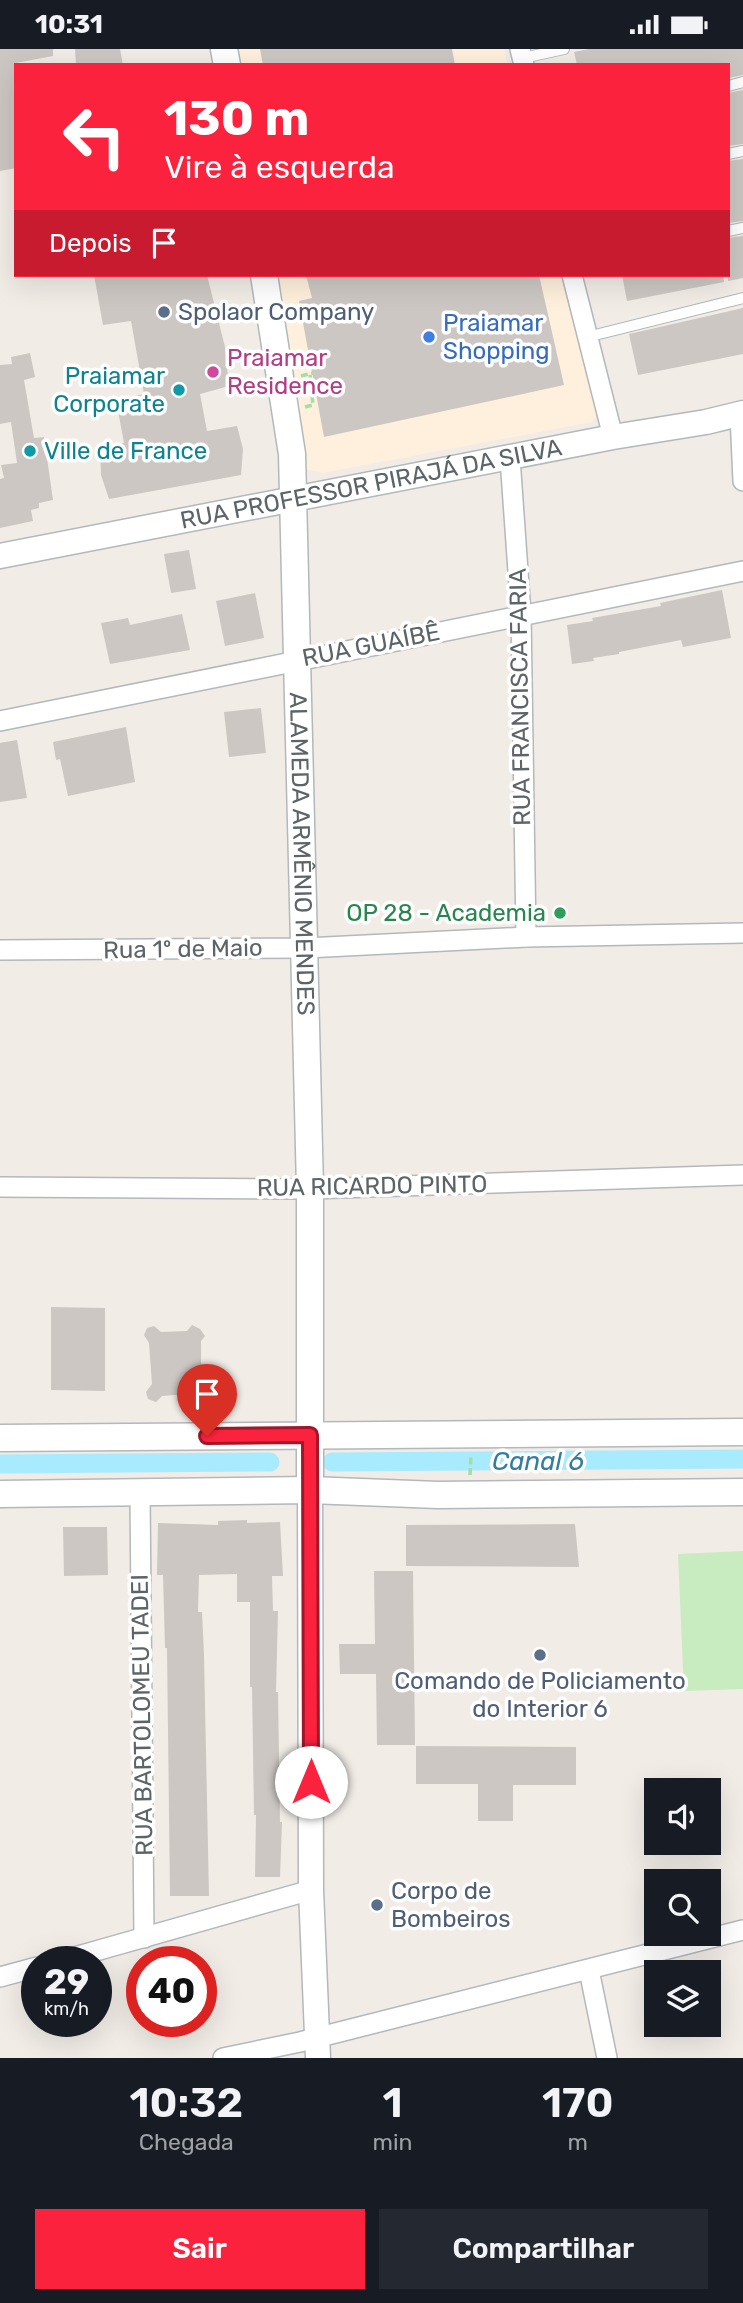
<!DOCTYPE html>
<html lang="pt">
<meta charset="utf-8">
<style>
body{margin:0;font-family:Rubik,sans-serif;background:#242831;color:#f1f3f6;height:100vh;display:flex;flex-direction:column;font-size:26px;white-space:nowrap}
*{box-sizing:border-box;margin:0}
p{font-size:23px;color:#9ea1a6}
.icon{flex:none;width:38px;height:38px;fill:none;stroke:currentColor;stroke-width:2;stroke-linecap:round;stroke-linejoin:round}
.map{position:relative;height:2009px;overflow:hidden}
.details{display:flex;flex-direction:column;background:#171b24;flex:1}
.details>*{flex:none}
.hud{position:absolute;left:14px;top:14px;width:716px;height:214px;border-radius:0px;box-shadow:0 7px 28px #0002;background:#fb223d;color:#fff;overflow:hidden}
.fabs{position:absolute;left:644px;top:1729px;display:grid;gap:14px}
.fabs a{display:grid;place-items:center;width:77px;height:77px;border-radius:0px;background:#171b24;box-shadow:0 7px 28px #0002;font-size:35px}
.speed{position:absolute;left:21px;top:1897px;display:flex;gap:14px;font-size:35px;font-weight:700;text-align:center}
.speed>*{display:grid;place-content:center;width:91px;height:91px;border-radius:50%;background:#171b24;box-shadow:0 7px 28px #0002;line-height:1}
.speed small{font-size:18px;font-weight:400}
.speed .limit{border:10px solid #d22;background:#fff;color:#111}
.pin{position:absolute;display:grid;place-items:center;width:60px;height:60px;color:#fff;margin:-72px -30px;border-radius:50% 50% 50% 0;rotate:-45deg;box-shadow:0 0 7px #0007}
.pin .icon{rotate:45deg}
.me{position:absolute;width:77px;margin:-38px;rotate:0deg;stroke-linejoin:round;filter:drop-shadow(0 0 5px #0008)}
.turn{display:flex;align-items:center;gap:24px;height:147px;padding:0 35px;font-size:32px}
.turn .icon{width:91px;height:91px;stroke-width:2.5}
.turn b{display:block;font-size:49px;line-height:60px}
.then{display:flex;align-items:center;height:66px;padding:0 35px;background:#0003;gap:14px;font-size:26px}
.eta{display:flex;justify-content:space-evenly;align-items:center;height:119px;text-align:center}
.eta b{font-size:42px;font-weight:600;line-height:49px}
.action{display:flex;gap:14px;margin-top:auto;padding:14px 35px}
.action a{flex:1;height:80px;border-radius:0px;background:#fb223d;color:#fff;font-size:28px;font-weight:600;line-height:80px;text-align:center}
.action a+a{background:#242831;color:#f1f3f6}
.status{display:flex;justify-content:space-between;align-items:center;height:49px;padding:0 35px;background:#171b24;direction:ltr}
.status svg{height:19px;fill:currentColor}
.map>svg:first-child{display:block}
</style>
<div class="status"><b>10:31</b><svg viewBox="0 0 49 12"><path d="M0 12V9h3v3zM5 12V6h3v6zM10 12V3h3v9zM15 12V0h3v12zM26 1h20v11H26zM47 4h2v5h-2z"/></svg></div>
<div class="map">
<svg width="743" height="2009" viewBox="0 0 743 2009">
<rect width="100%" height="100%" fill="#f1ece6"/>
<g fill="#fff0dd">
<path d="M 231,0 L 504,0 L 508,16 L 234,16 Z"/>
<path d="M 274,226 L 562,226 L 597,360 L 596,367 L 592,373 L 323,424 L 306,420 L 303,417 Z"/>
</g>
<path fill="#c9ebc0" d="M 743,1502 L 743,1640 L 684,1642 L 678,1505 Z"/>
<g fill="none" stroke-linecap="round" stroke-linejoin="round">
<g stroke="#a8ebff" stroke-width="19">
<path d="M 332,1413 L 743,1410"/>
<path d="M 0,1415 L 270,1413"/>
</g>
</g>
<g fill="#ccc7c3">
<path d="M 0,0 L 53,0 L 53,7 L 16,14 L 16,119 L 0,122 Z"/>
<path d="M 75,0 L 120,0 L 123,16 L 76,16 Z"/>
<path d="M 260,0 L 452,0 L 455,16 L 263,16 Z"/>
<path d="M 589,0 L 743,0 L 743,26 L 728,29 L 728,16 L 577,16 L 574,3 Z"/>
<path d="M 743,41 L 743,95 L 728,97 L 728,44 Z"/>
<path d="M 743,110 L 743,172 L 728,174 L 728,112 Z"/>
<path d="M 743,187 L 743,229 L 728,232 L 728,189 Z"/>
<path d="M 94,226 L 207,226 L 225,298 L 229,337 L 200,345 L 207,382 L 237,377 L 243,400 L 241,426 L 109,450 L 101,426 L 100,397 L 124,394 L 116,351 L 144,345 L 131,272 L 103,276 Z"/>
<path d="M 306,226 L 539,226 L 564,336 L 324,388 L 299,252 L 312,249 Z"/>
<path d="M 622,226 L 723,226 L 724,233 L 627,252 Z"/>
<path d="M 743,259 L 743,305 L 638,326 L 629,285 Z"/>
<path d="M 30,304 L 35,328 L 24,331 L 34,389 L 44,388 L 53,451 L 39,454 L 39,459 L 31,461 L 33,472 L 0,479 L 0,430 L 4,429 L 1,416 L 17,414 L 11,373 L 0,375 L 0,316 L 12,315 L 11,308 Z"/>
<path d="M 189,501 L 196,540 L 171,544 L 164,505 Z"/>
<path d="M 722,541 L 731,589 L 683,598 L 681,591 L 619,603 L 619,605 L 593,609 L 594,612 L 572,615 L 567,576 L 593,572 L 592,569 L 661,557 L 660,554 Z"/>
<path d="M 255,544 L 264,589 L 225,597 L 216,552 Z"/>
<path d="M 182,565 L 190,601 L 110,615 L 101,574 L 128,569 L 130,576 Z"/>
<path d="M 261,659 L 266,704 L 229,708 L 224,663 Z"/>
<path d="M 126,678 L 135,733 L 68,747 L 60,710 L 56,711 L 53,693 Z"/>
<path d="M 17,691 L 27,749 L 0,753 L 0,694 Z"/>
<path d="M 51,1258 L 105,1259 L 105,1342 L 51,1341 Z"/>
<path d="M 192,1276 L 200,1280 L 205,1287 L 201,1292 L 201,1331 L 205,1340 L 201,1347 L 194,1350 L 187,1345 L 162,1347 L 156,1353 L 148,1350 L 146,1343 L 152,1335 L 149,1294 L 144,1286 L 147,1279 L 154,1277 L 161,1283 L 187,1282 Z"/>
<path d="M 247,1471 L 247,1474 L 280,1473 L 283,1527 L 272,1527 L 273,1562 L 278,1562 L 276,1643 L 278,1643 L 280,1773 L 282,1773 L 280,1828 L 255,1828 L 256,1766 L 254,1766 L 252,1638 L 250,1638 L 250,1553 L 237,1553 L 237,1525 L 199,1526 L 198,1563 L 202,1563 L 204,1606 L 209,1847 L 170,1847 L 167,1599 L 165,1599 L 163,1526 L 157,1526 L 158,1474 L 218,1476 L 218,1472 Z"/>
<path d="M 575,1475 L 579,1518 L 406,1517 L 406,1476 Z"/>
<path d="M 63,1478 L 107,1478 L 108,1526 L 64,1527 Z"/>
<path d="M 374,1522 L 413,1522 L 415,1696 L 377,1696 L 376,1625 L 340,1625 L 339,1595 L 375,1595 Z"/>
<path d="M 416,1697 L 576,1698 L 576,1736 L 513,1736 L 513,1772 L 478,1772 L 478,1735 L 416,1735 Z"/>
</g>
<g fill="none" stroke-linecap="round" stroke-linejoin="round">
<g stroke="#b3b8bc" stroke-width="12">
<g id="service">
<path d="M 523,9 L 564,0"/>
<path d="M 728,37 L 743,33"/>
<path d="M 728,105 L 743,102"/>
<path d="M 728,182 L 743,179"/>
<path d="M 587,288 L 743,249"/>
</g>
</g>
<g stroke="#b3b8bc" stroke-width="22">
<g id="minor">
<path d="M 520,0 L 524,16"/>
<path d="M 572,226 L 613,388"/>
<path d="M 740,365 L 743,432"/>
<path d="M 510,409 L 521,565 L 526,888"/>
<path d="M 0,672 L 743,522"/>
<path d="M 0,901 L 306,899 L 526,888 L 743,884"/>
<path d="M 0,1138 L 310,1140 L 743,1126"/>
<path d="M 140,1444 L 144,1889"/>
<path d="M 57,1913 L 311,1841"/>
<path d="M 589,1921 L 607,2009"/>
<path d="M 0,1928 L 37,1918"/>
<path d="M 223,2009 L 300,1993 L 743,1881"/>
</g>
</g>
<g stroke="#b3b8bc" stroke-width="27">
<g id="tertiary">
<path id="s1" d="M 0,507 L 613,388 L 706,373 L 743,364"/>
<path d="M 310,1441 L 311,1841 L 318,2009"/>
</g>
</g>
<g stroke="#b2b8bc" stroke-width="29">
<g id="secondary">
<path d="M 224,0 L 227,16"/>
<path id="s2" d="M 264,226 L 292,405 L 310,1140 L 310,1441"/>
<path d="M 0,1389 L 743,1383"/>
<path d="M 0,1445 L 310,1441 L 438,1446 L 743,1443"/>
</g>
</g>
<g stroke="#a2dea5" stroke-width="3.5" stroke-dasharray="7 3.5" stroke-linecap="butt">
<path d="M 301,327 L 313,324"/>
<path d="M 305,358 L 313,356 L 310,325"/>
<path d="M 470,1426 L 471,1405"/>
</g>
<use href="#service" stroke="#fff" stroke-width="10"/>
<use href="#minor" stroke="#fff" stroke-width="19"/>
<use href="#tertiary" stroke="#fff" stroke-width="24"/>
<use href="#secondary" stroke="#fff" stroke-width="26"/>
</g>
<g fill="none" stroke-linecap="round" stroke-linejoin="round">
<g stroke="#a31628" stroke-width="18">
<path id="route" d="M 207,1387 L 310,1386 L 311,1733"/>
</g>
<use href="#route" stroke="#fb223d" stroke-width="12"/>
</g>
<g fill="#5c6f8a" stroke="#fff" stroke-width="2.5">
<circle cx="164" cy="263" r="7"/>
<circle cx="540" cy="1606" r="7"/>
<circle cx="377" cy="1856" r="7"/>
</g>
<circle fill="#3f7fe0" stroke="#fff" stroke-width="2.5" cx="429" cy="288" r="7"/>
<circle fill="#d1479c" stroke="#fff" stroke-width="2.5" cx="213" cy="323" r="7"/>
<g fill="#0f9aa8" stroke="#fff" stroke-width="2.5">
<circle cx="179" cy="341" r="7"/>
<circle cx="30" cy="402" r="7"/>
</g>
<circle fill="#2e9e5b" stroke="#fff" stroke-width="2.5" cx="560" cy="864" r="7"/>
<g text-anchor="middle" stroke-width="7" stroke-linejoin="round" paint-order="stroke">
<g font-size="24" fill="#4e5e75" stroke="#fff" text-anchor="start">
<text x="178" y="271">Spolaor Company</text>
<text x="540" y="1640" text-anchor="middle">Comando de Policiamento<tspan x="540" dy="28">do Interior 6</tspan></text>
<text x="391" y="1850">Corpo de<tspan x="391" dy="28">Bombeiros</tspan></text>
</g>
<g font-size="24" fill="#366cbe" stroke="#fff" text-anchor="start">
<text x="443" y="282">Praiamar<tspan x="443" dy="28">Shopping</tspan></text>
</g>
<g font-size="24" fill="#b23c85" stroke="#fff" text-anchor="start">
<text x="227" y="317">Praiamar<tspan x="227" dy="28">Residence</tspan></text>
</g>
<g font-size="24" fill="#0d838f" stroke="#fff" text-anchor="end">
<text x="165" y="335">Praiamar<tspan x="165" dy="28">Corporate</tspan></text>
<text x="44" y="410" text-anchor="start">Ville de France</text>
</g>
<g font-size="24" fill="#5d6468" stroke="#fff">
<text dy="8" stroke="none"><textPath href="#s1" startOffset="378">RUA PROFESSOR PIRAJÁ DA SILVA</textPath></text>
<text transform="translate(371 596) rotate(-11)" y="8">RUA GUAÍBÊ</text>
<text transform="translate(520 648) rotate(-91)" y="8">RUA FRANCISCA FARIA</text>
<text dy="8" stroke="none"><textPath href="#s2" startOffset="581">ALAMEDA ARMÊNIO MENDES</textPath></text>
<text transform="translate(183 900) rotate(-1)" y="8">Rua 1º de Maio</text>
<text transform="translate(372 1137) rotate(-1)" y="8">RUA RICARDO PINTO</text>
<text transform="translate(142 1666) rotate(-91)" y="8">RUA BARTOLOMEU TADEI</text>
</g>
<g font-size="24" fill="#27864d" stroke="#fff" text-anchor="end">
<text x="546" y="872">OP 28 - Academia</text>
</g>
<g font-size="26" font-style="italic" fill="#327ea0" stroke="#fff">
<text x="538" y="1421">Canal 6</text>
</g>
</g>
</svg>
<div class="fabs">
<a><svg class="icon" aria-label="sound" viewBox="0 0 24 24"><path d="M4 9h4l5-4v14l-5-4H4zM17 9q2 3 0 6"/></svg></a>
<a><svg class="icon" aria-label="search" viewBox="0 0 24 24"><circle cx="10" cy="10" r="6"/><path d="M15 15l6 6"/></svg></a>
<a><svg class="icon" aria-label="layers" viewBox="0 0 24 24"><path d="M12 4l9 5-9 5-9-5zM3 14l9 5 9-5"/></svg></a>
</div>
<div class="speed"><div>29<small>km/h</small></div><div class="limit">40</div></div>
<div class="pin" style="left:207px;top:1387px;background:#d93025"><svg class="icon" aria-label="arrive" viewBox="0 0 24 24"><path d="M6 21V4h12l-3 4 3 4H6"/></svg></div>
<svg class="me" style="left:311px;top:1733px" viewBox="-20 -20 40 40"><circle r="19" fill="#fff"/><path d="M0-13L10 11 0 6-10 11z" fill="#fb223d"/></svg>
<div class="hud">
<div class="turn"><svg class="icon" aria-label="left" viewBox="0 0 24 24"><path d="M17 20v-9H6M10 6l-5 5 5 5"/></svg><div><b>130 m</b>Vire à esquerda</div></div>
<div class="then">Depois<svg class="icon" aria-label="arrive" viewBox="0 0 24 24"><path d="M6 21V4h12l-3 4 3 4H6"/></svg></div>
</div>
</div>
<section class="details">
<div class="eta">
<div><b>10:32</b><p>Chegada</p></div>
<div><b>1</b><p>min</p></div>
<div><b>170</b><p>m</p></div>
</div>
<div class="action"><a>Sair</a><a>Compartilhar</a></div>
</section>
